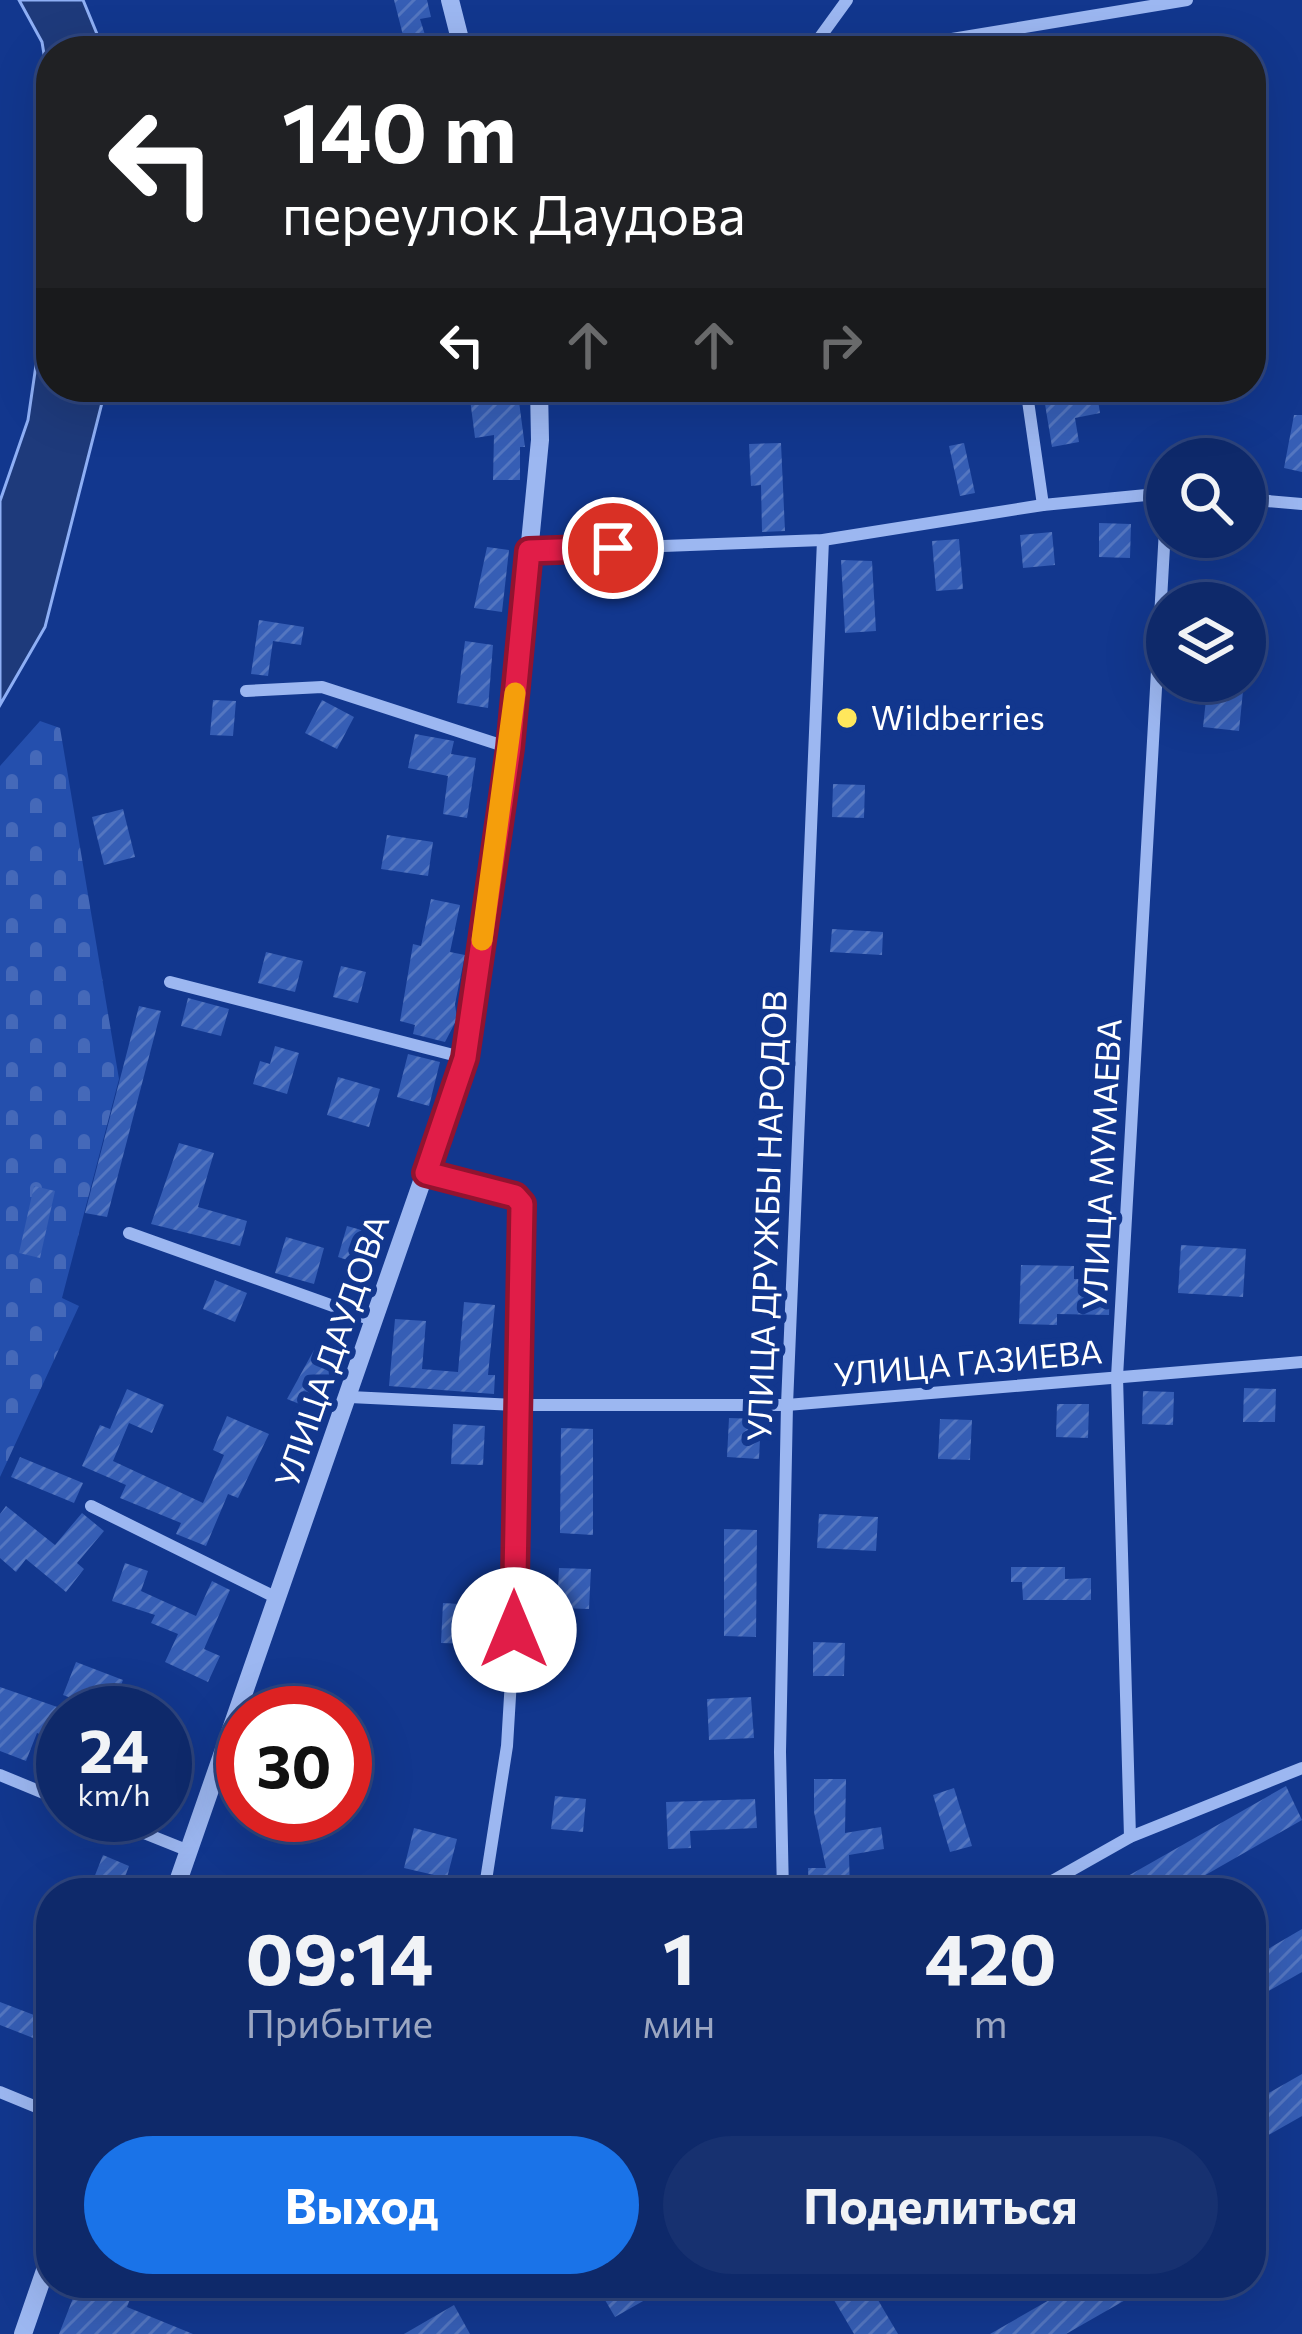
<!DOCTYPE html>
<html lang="ru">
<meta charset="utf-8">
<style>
body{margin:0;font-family:Commissioner,sans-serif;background:#173170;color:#f1f3f6;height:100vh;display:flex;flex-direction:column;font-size:45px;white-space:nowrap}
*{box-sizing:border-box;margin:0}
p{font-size:39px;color:#9ba6c1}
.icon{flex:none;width:66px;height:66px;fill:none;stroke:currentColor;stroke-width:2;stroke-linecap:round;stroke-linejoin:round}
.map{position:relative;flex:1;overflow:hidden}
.details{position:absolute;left:36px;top:1878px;width:1230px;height:420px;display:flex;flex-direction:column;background:#0e296a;border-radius:48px;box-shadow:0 12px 48px #0002,0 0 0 3px #2e457e}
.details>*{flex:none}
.guide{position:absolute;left:36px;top:36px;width:1230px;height:366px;border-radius:48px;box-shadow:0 12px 48px #0002,0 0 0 3px #2e457e;background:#202124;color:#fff;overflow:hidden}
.controls{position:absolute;left:1146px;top:438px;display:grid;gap:24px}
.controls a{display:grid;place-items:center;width:120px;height:120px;border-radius:50%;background:#0e296a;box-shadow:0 12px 48px #0002,0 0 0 3px #2e457e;font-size:60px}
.speed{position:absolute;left:36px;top:1686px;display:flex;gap:24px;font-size:60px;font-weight:700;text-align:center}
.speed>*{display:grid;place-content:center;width:156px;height:156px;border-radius:50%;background:#0e296a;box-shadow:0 12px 48px #0002,0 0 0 3px #2e457e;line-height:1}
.speed small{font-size:30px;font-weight:400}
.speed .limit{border:18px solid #d22;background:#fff;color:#111}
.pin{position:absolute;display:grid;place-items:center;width:102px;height:102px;color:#fff;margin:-51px;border:6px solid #fff;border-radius:50%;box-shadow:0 3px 12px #0007}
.me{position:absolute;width:132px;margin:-66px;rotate:0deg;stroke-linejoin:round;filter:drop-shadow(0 0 9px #0008)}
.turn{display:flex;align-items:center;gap:42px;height:252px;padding:0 48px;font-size:54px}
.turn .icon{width:156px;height:156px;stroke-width:2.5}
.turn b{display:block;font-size:84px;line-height:102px}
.lanes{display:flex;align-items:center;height:114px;padding:0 48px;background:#0003;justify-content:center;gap:60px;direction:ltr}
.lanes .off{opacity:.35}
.eta{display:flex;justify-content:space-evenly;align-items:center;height:204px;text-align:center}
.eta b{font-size:72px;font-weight:700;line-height:84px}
.button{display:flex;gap:24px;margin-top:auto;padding:24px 48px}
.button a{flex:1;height:138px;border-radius:72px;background:#1a73e8;color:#fff;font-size:48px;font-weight:700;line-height:138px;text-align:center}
.button a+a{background:#173170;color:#f1f3f6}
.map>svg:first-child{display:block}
</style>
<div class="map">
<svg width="1302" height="2334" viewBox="0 0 1302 2334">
<defs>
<pattern id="cemetery-stones" width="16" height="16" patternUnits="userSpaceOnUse" patternTransform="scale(3)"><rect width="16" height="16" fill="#244fad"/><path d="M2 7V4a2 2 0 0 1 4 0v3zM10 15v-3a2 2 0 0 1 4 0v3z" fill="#4569b9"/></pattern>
<pattern id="building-hatch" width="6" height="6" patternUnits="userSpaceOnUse" patternTransform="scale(3)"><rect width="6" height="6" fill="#365eb5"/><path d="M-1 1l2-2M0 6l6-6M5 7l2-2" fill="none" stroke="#5476c0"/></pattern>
</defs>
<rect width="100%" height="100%" fill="#12378e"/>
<path fill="url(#cemetery-stones)" d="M 40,721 L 60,728 L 119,1079 L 62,1298 L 79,1306 L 0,1477 L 0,766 Z"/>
<g fill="#1e3a7b" stroke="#8eaff5" stroke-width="3">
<path d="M 19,0 L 83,0 L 104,51 L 51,51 L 51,97 L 42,42 Z"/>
<path d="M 51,262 L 51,387 L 106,387 L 45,627 L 0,705 L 0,501 L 28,420 Z"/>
</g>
<g fill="url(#building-hatch)">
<path d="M 394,0 L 427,0 L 431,17 L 420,19 L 430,51 L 407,51 Z"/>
<path d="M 1071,393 L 1072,398 L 1097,394 L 1100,413 L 1075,418 L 1079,442 L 1052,447 L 1044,398 Z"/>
<path d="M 518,394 L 525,447 L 520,447 L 520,480 L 493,480 L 494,435 L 475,438 L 470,399 Z"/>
<path d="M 1294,415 L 1302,415 L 1302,472 L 1284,468 Z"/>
<path d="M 781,443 L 785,531 L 762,532 L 761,485 L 751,486 L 749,444 Z"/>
<path d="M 964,443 L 975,493 L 960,496 L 949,446 Z"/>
<path d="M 642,515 L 644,536 L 599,538 L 598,518 Z"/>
<path d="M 1099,523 L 1131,524 L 1130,558 L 1099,557 Z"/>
<path d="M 1052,532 L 1055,565 L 1023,568 L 1020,535 Z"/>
<path d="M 959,539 L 963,589 L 936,591 L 932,541 Z"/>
<path d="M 487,547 L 509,550 L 502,612 L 474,608 Z"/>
<path d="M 841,560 L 872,561 L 876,631 L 845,633 Z"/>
<path d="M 259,620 L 304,627 L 301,645 L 273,641 L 268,676 L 251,674 Z"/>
<path d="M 465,641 L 493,645 L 488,708 L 457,703 Z"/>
<path d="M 1208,681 L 1244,681 L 1239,731 L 1203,727 Z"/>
<path d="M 213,700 L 236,701 L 233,736 L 210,735 Z"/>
<path d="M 322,700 L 354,717 L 337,749 L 305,733 Z"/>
<path d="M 415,734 L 454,741 L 451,754 L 476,758 L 467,818 L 443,814 L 448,776 L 408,768 Z"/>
<path d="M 833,784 L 865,785 L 864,818 L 832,817 Z"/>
<path d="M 123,809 L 135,857 L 104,865 L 92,817 Z"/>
<path d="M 387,835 L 433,842 L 428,876 L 381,869 Z"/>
<path d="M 431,899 L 460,905 L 450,952 L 465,955 L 455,1004 L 457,1019 L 445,1042 L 413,1034 L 415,1025 L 400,1021 L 413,944 L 421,946 Z"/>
<path d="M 832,929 L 883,932 L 882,955 L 830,952 Z"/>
<path d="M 266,952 L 303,961 L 295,992 L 258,983 Z"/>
<path d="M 341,966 L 366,972 L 358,1003 L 333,997 Z"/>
<path d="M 188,998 L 229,1009 L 221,1036 L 181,1026 Z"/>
<path d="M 139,1006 L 161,1011 L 107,1217 L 85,1213 Z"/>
<path d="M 275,1046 L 299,1053 L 287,1094 L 253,1084 L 260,1061 L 270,1064 Z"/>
<path d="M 408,1054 L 440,1062 L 429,1106 L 397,1097 Z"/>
<path d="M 338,1077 L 380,1089 L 369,1127 L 327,1115 Z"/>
<path d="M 179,1143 L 214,1153 L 198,1207 L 247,1221 L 240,1246 L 151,1224 Z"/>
<path d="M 34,1186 L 55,1191 L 40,1258 L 19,1253 Z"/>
<path d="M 347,1226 L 372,1233 L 363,1265 L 338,1257 Z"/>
<path d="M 286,1237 L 324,1248 L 314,1284 L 275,1273 Z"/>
<path d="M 1181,1245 L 1246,1249 L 1243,1297 L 1178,1293 Z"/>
<path d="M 1021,1265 L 1074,1266 L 1074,1279 L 1110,1280 L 1109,1315 L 1057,1314 L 1057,1325 L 1019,1324 Z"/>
<path d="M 215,1280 L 247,1293 L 235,1322 L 203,1309 Z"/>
<path d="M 464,1302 L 495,1305 L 488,1375 L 495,1375 L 494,1394 L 389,1386 L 395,1319 L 426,1321 L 422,1369 L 458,1372 Z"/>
<path d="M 314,1350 L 337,1359 L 312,1409 L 287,1399 Z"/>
<path d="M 1244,1388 L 1276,1389 L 1275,1422 L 1243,1422 Z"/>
<path d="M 127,1389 L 164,1405 L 152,1433 L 129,1423 L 113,1461 L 203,1503 L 224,1455 L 213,1450 L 227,1416 L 269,1434 L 238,1498 L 228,1494 L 206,1546 L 176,1534 L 181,1523 L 120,1498 L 126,1485 L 82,1466 L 100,1425 L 110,1429 Z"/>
<path d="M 1143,1391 L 1174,1392 L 1173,1425 L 1142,1424 Z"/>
<path d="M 1057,1404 L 1089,1404 L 1088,1438 L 1056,1437 Z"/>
<path d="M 729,1418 L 761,1419 L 759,1459 L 727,1457 Z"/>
<path d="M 940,1419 L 972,1420 L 970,1460 L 938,1459 Z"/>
<path d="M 453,1424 L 485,1426 L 483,1465 L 451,1464 Z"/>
<path d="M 561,1428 L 593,1429 L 593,1535 L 560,1533 Z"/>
<path d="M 20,1457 L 83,1483 L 74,1503 L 11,1477 Z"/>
<path d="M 6,1506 L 55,1545 L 82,1513 L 104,1531 L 77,1563 L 84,1569 L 66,1592 L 26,1559 L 16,1572 L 0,1558 L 0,1514 Z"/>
<path d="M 819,1514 L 878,1517 L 876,1551 L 817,1548 Z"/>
<path d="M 724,1529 L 757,1530 L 756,1637 L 724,1636 Z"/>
<path d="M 125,1563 L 148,1571 L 141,1591 L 196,1616 L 212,1581 L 230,1590 L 204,1649 L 220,1656 L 208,1682 L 165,1662 L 178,1634 L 151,1623 L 155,1615 L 112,1601 Z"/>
<path d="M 1011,1567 L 1065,1567 L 1065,1579 L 1091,1578 L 1091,1600 L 1023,1600 L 1022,1582 L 1011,1582 Z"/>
<path d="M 559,1568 L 591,1569 L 589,1609 L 557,1608 Z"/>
<path d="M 443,1603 L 475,1605 L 474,1644 L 441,1643 Z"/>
<path d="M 813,1642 L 845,1643 L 844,1676 L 813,1676 Z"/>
<path d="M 76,1662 L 123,1680 L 110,1713 L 63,1695 Z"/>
<path d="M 0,1687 L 63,1709 L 63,1743 L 37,1733 L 26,1761 L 0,1751 Z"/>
<path d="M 751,1697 L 754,1738 L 709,1740 L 707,1699 Z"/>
<path d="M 814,1779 L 846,1779 L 845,1833 L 881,1827 L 884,1849 L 849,1855 L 850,1893 L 809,1893 L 808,1868 L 826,1868 L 814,1812 Z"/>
<path d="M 1286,1786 L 1302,1820 L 1174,1893 L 1098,1893 Z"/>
<path d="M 954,1788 L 972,1846 L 950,1852 L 933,1795 Z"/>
<path d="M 555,1796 L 586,1799 L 583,1832 L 551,1829 Z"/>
<path d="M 755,1799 L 757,1828 L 690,1831 L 691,1848 L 668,1849 L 666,1802 Z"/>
<path d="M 414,1828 L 457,1839 L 447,1878 L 404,1868 Z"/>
<path d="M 103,1855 L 129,1866 L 119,1893 L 90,1888 Z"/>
<path d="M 1302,1929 L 1302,1972 L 1251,2001 L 1251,1959 Z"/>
<path d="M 50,1974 L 51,2045 L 0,2025 L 0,2002 L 34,2015 Z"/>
<path d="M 1302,2074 L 1302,2116 L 1251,2145 L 1251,2103 Z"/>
<path d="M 79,2283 L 136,2283 L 127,2307 L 193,2334 L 59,2334 Z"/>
<path d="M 595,2283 L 645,2283 L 652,2296 L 615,2317 Z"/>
<path d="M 824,2283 L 868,2283 L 898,2334 L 854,2334 Z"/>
<path d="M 1079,2283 L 1155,2283 L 1066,2334 L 990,2334 Z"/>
<path d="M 454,2305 L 470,2334 L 404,2334 Z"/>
</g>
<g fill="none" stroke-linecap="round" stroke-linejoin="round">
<g stroke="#9cb7f1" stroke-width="12">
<path d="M 946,40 L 1187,0"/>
<path d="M 810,51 L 847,0"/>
<path d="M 881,51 L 946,40 L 949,51"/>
<path d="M 1026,387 L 1043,505"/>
<path d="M 1245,499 L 1302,504"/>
<path d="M 529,551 L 823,540 L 1043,505 L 1167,493"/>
<path d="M 246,691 L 322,687 L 510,748"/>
<path d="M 170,982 L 465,1058"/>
<path d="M 426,1173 L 515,1196 L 522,1205 L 514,1630 L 507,1746 L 484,1893"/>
<path d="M 129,1233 L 375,1321"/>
<path d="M 350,1397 L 514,1405 L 787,1405 L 1302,1362"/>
<path d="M 91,1506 L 277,1598"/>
<path d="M 0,1775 L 63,1801"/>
<path d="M 99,1815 L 189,1851"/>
<path d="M 1130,1837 L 1117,1377 L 1167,494"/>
<path d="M 783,1893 L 780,1752 L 787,1405 L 823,540"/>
<path d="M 1031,1893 L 1130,1837 L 1302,1768"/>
<path d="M 0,2092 L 51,2113"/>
</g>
<g stroke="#9cb7f1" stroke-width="18">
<path d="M 450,0 L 463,51"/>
<path d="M 174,1893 L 465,1058 L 510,748 L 540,440 L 539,387"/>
<path d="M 23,2334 L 51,2253"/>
</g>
</g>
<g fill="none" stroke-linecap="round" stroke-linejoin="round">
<g stroke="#92132f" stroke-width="30">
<path id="route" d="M 514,1630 L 522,1204 L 515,1196 L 426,1173 L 465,1058 L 510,748 L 529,551 L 613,548"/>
</g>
<use href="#route" stroke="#e11d48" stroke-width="21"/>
<path stroke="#f59e0b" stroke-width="21" d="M 482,940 L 515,693"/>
</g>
<circle fill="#ffe75c" stroke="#12378e" stroke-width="4.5" cx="847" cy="718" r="12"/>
<g text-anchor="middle" stroke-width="12" stroke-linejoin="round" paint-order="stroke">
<g font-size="33" fill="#fff" stroke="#12378e" text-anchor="start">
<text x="871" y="730">Wildberries</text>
</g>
<g font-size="33" fill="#fff" stroke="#12378e">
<text transform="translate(1102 1164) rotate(-87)" y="12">УЛИЦА МУМАЕВА</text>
<text transform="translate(767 1216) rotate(-88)" y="12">УЛИЦА ДРУЖБЫ НАРОДОВ</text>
<text transform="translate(332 1351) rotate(-71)" y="12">УЛИЦА ДАУДОВА</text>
<text transform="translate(968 1363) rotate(-5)" y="12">УЛИЦА ГАЗИЕВА</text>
</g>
</g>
</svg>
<div class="controls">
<a><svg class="icon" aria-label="search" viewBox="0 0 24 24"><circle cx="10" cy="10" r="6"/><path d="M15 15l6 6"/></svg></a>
<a><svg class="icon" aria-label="layers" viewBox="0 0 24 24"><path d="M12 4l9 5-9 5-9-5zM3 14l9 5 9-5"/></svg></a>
</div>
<div class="speed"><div>24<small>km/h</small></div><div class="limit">30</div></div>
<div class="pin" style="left:613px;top:548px;background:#d93025"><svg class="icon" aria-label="arrive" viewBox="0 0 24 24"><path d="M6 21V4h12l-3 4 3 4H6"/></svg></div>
<svg class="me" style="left:514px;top:1630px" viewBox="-20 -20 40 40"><circle r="19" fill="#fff"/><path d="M0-13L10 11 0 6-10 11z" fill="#e11d48"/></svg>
<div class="guide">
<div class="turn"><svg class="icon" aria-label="left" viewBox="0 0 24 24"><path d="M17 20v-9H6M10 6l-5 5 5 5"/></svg><div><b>140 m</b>переулок Даудова</div></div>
<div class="lanes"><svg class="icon" aria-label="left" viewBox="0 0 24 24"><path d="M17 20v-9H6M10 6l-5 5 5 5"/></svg><svg class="icon off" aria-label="ahead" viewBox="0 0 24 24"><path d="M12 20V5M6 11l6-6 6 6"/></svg><svg class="icon off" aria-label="ahead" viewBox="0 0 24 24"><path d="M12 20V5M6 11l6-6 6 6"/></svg><svg class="icon off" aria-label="right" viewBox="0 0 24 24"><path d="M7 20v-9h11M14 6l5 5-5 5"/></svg></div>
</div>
<section class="details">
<div class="eta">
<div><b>09:14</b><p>Прибытие</p></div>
<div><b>1</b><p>мин</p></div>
<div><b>420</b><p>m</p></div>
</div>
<div class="button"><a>Выход</a><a>Поделиться</a></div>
</section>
</div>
